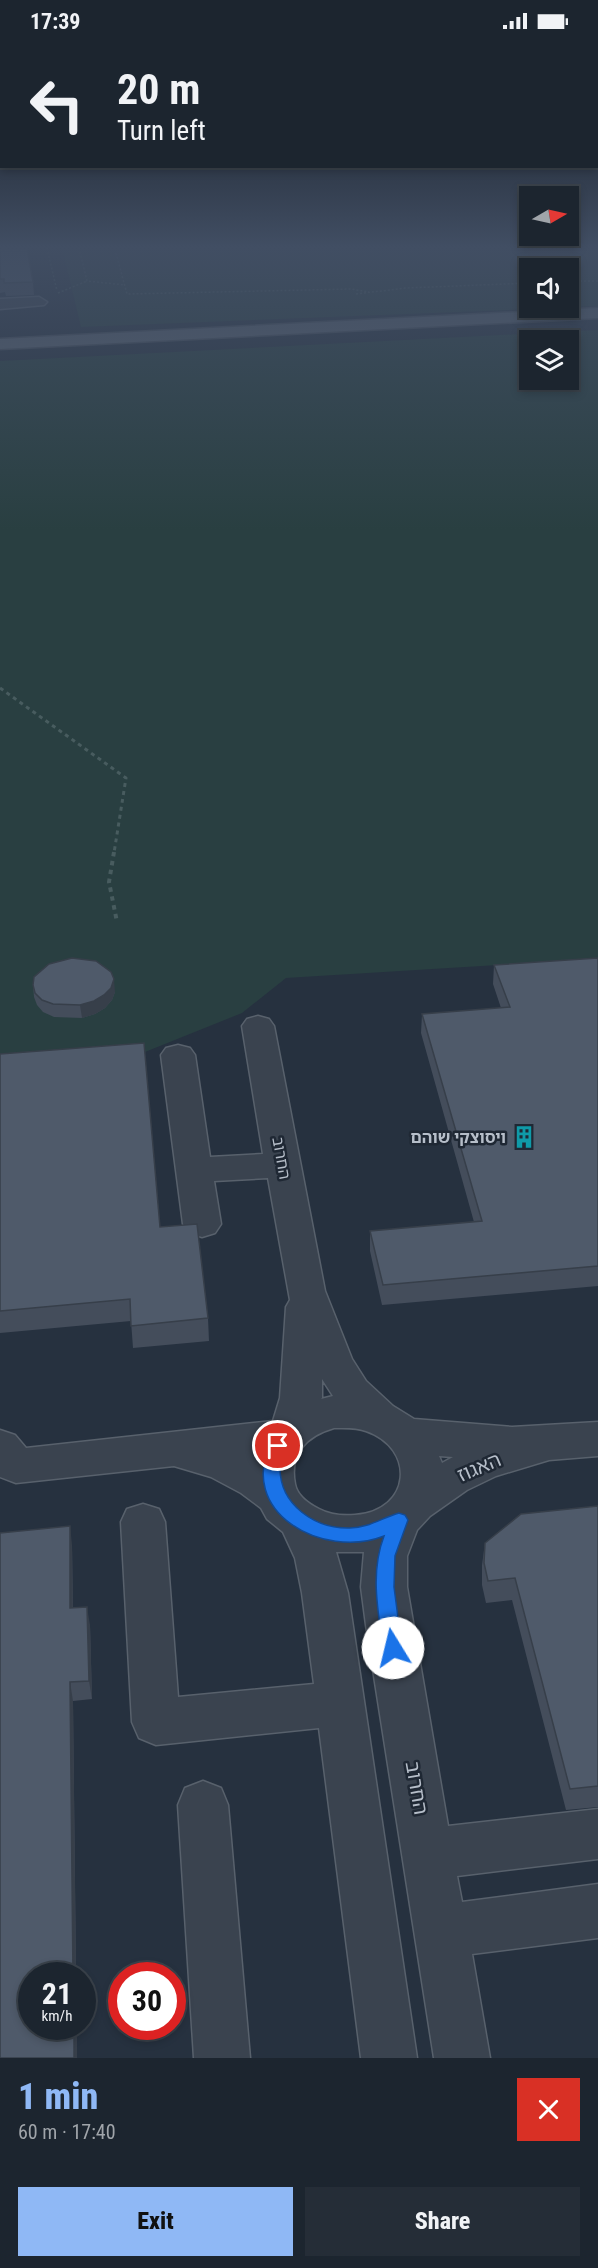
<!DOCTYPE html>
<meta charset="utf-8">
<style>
body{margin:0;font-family:"Roboto Condensed","Noto Sans Hebrew",sans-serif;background:#252d37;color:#f1f3f6;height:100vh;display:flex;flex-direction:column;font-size:22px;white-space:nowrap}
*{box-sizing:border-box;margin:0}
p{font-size:20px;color:#a0a5aa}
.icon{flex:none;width:33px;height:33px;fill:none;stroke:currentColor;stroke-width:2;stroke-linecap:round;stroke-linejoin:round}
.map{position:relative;height:2016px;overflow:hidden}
.panel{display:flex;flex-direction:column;background:#1c252f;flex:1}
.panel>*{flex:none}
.banner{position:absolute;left:0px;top:0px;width:598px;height:126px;box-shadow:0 3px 9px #0003,0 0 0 2px #3a424b;background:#1c252f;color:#f1f3f6;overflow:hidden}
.needle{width:39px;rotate:81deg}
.buttons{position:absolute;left:519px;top:144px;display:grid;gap:12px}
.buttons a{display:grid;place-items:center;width:60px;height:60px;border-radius:0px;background:#1c252f;box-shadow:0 3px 9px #0003,0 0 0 2px #3a424b;font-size:30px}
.speed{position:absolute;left:18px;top:1920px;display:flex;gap:12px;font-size:30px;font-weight:700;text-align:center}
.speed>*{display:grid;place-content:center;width:78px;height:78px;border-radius:50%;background:#1c252f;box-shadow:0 3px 9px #0003,0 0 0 2px #3a424b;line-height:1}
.speed small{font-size:15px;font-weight:400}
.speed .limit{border:9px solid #d22;background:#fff;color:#111}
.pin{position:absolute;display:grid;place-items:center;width:51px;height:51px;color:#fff;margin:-26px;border:3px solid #fff;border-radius:50%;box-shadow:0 2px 6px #0007}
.me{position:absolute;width:66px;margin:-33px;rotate:351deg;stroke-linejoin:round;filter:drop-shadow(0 0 4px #0008)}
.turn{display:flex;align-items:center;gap:21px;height:126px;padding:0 18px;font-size:27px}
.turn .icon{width:78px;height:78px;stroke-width:2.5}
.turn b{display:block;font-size:42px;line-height:51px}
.round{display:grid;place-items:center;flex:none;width:63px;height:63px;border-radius:0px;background:#252d37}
.summary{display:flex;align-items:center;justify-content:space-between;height:102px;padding:0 18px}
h1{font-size:36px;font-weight:800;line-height:45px;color:#8fb8f5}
.cta{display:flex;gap:12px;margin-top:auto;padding:12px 18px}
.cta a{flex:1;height:69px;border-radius:0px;background:#8fb8f5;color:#111;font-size:24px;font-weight:800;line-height:69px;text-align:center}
.cta a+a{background:#252d37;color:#f1f3f6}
.status{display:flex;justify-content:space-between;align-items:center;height:42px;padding:0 30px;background:#1c252f;direction:ltr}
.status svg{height:16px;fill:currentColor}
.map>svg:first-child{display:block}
</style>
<div class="status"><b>17:39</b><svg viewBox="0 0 49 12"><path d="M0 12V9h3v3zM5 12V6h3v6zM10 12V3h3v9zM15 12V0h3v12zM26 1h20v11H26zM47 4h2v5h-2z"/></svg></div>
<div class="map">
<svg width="598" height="2016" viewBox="0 0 598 2016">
<rect width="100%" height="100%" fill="#26313f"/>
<g fill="#293f41" fill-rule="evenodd">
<path d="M 62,206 L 598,206 L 598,264 L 569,265 L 568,226 L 530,226 L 530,266 L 557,266 L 81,285 Z"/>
<path d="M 598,288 L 598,917 L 286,936 L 242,971 L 145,1010 L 0,1021 L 0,319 ZM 530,298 L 568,298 L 568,338 L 530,338 Z"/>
</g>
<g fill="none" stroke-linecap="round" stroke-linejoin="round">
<g stroke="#58616c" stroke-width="3">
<g id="minor">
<path d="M 39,255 L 47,260 L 44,263 L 0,267 L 0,257 Z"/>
<path d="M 258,974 L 269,977 L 274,984 L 325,1249 L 352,1317 L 366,1339 L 393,1364 L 414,1377 L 512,1385 L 598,1380 L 598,1414 L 549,1418 L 496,1434 L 467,1448 L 430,1474 L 417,1488 L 407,1514 L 407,1545 L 448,1784 L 598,1767 L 598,1817 L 457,1834 L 462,1860 L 598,1842 L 598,1896 L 472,1912 L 490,2016 L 434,2016 L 366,1583 L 361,1545 L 364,1510 L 336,1510 L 348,1551 L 417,2016 L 361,2016 L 319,1686 L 156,1703 L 139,1696 L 132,1680 L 121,1480 L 127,1467 L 143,1462 L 159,1467 L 165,1480 L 178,1655 L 314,1642 L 302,1551 L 295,1516 L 283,1490 L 267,1477 L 261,1466 L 241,1451 L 211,1435 L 174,1424 L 16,1441 L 0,1435 L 0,1388 L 15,1393 L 26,1406 L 273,1379 L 280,1356 L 286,1265 L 290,1258 L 268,1136 L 214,1139 L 221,1182 L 215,1191 L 202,1195 L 189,1191 L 183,1182 L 161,1013 L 166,1006 L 178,1003 L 190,1006 L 195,1013 L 210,1115 L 263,1112 L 242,984 L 247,977 ZM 322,1337 L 333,1354 L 321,1357 L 322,1356 ZM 334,1386 C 344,1386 356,1385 366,1389 C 416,1406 412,1469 355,1473 C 343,1474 330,1473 319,1467 C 309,1462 297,1454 295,1442 C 289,1412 306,1394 334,1386 ZM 439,1414 L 453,1415 L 442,1421 Z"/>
<path d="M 203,1739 L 221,1746 L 228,1763 L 250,2016 L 194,2016 L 178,1763 L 185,1746 Z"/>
</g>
</g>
<g stroke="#434c58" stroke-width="3">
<path id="major" d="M 598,266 L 598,276 L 0,307 L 0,297 Z"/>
</g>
<g stroke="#485c5f" stroke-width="1.5" stroke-dasharray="2 2" stroke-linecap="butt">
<path d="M 47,206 L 57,249"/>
<path d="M 79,206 L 87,239 L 125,243"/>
<path d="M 116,211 L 127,252 L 351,247 L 369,250"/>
<path d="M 568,239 L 598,239"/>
<path d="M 58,251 L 87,239"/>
<path d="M 356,252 L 406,246 L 530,241"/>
</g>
<path stroke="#485c5f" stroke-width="3" stroke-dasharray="4 4" stroke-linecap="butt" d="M 0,646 L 126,736 L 114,811"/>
<path stroke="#485c5f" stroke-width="4" stroke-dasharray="4.5 4.5" stroke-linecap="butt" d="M 114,810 L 109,840 L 117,880"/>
<use href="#minor" fill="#3a434f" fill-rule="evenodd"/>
<use href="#major" fill="#58626f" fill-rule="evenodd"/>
</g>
<g fill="#444d5b">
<path d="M 0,206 L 33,240 L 34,253 L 6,254 L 5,250 L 0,251 Z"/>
<path d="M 598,916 L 598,1244 L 382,1263 L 370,1209 L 370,1189 L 474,1180 L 421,991 L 422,972 L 501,966 L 493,942 L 494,923 Z"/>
<path d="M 33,943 L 115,950 L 112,958 L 105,966 L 95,972 L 82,976 L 54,975 L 43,970 L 37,963 L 34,955 Z"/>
<path d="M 0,1012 L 160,1185 L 208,1276 L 209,1299 L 133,1306 L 131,1279 L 0,1291 Z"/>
<path d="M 598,1464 L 598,1765 L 566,1768 L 512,1558 L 486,1561 L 482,1543 L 482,1523 L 485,1501 Z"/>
<path d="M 72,1503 L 73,1566 L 90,1583 L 92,1657 L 73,1659 L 77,2016 L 0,2016 Z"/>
</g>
<g fill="#373f4a">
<path d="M 114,937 L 115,950 L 112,958 L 105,966 L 95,972 L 82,976 L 80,963 Z"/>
<path d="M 70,1484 L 72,1503 L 73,1584 L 70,1566 Z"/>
<path d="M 87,1565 L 90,1583 L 92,1657 L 89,1639 Z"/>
<path d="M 70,1640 L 73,1659 L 76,1934 L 73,1934 Z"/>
<rect x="74" y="1984" width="3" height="32"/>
</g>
<g fill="#4f5a6a" stroke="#373f4a" stroke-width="1.5">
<path d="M 0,206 L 10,206 L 11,207 L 27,206 L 33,240 L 4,241 L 4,237 L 0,237 Z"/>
<path d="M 72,916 L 96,919 L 111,930 L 114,937 L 111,946 L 104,953 L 94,959 L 80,963 L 53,962 L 42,958 L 35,951 L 33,943 L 34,935 L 49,922 Z"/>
<path d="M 598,916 L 598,1224 L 383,1243 L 370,1189 L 482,1179 L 422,972 L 510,965 L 494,923 Z"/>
<path d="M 144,1001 L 160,1185 L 197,1182 L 208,1276 L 131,1284 L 130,1257 L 0,1269 L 0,1012 Z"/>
<path d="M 598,1464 L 598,1744 L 570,1747 L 515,1536 L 488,1539 L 484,1521 L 485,1501 L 521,1472 Z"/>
<path d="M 70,1484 L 70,1566 L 87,1565 L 89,1639 L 70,1640 L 73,1934 L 32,1934 L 32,1984 L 74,1984 L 74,2016 L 0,2016 L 0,1491 Z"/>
</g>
<linearGradient id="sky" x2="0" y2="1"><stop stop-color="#151b23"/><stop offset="0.42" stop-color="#414e63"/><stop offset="1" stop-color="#414e63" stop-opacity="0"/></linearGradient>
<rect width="598" height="488" fill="url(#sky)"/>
<path fill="#1a73e8" stroke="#114b97" stroke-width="1.5" d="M 278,1397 L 284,1399 L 287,1404 C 284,1411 280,1419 280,1426 C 280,1463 315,1487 350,1486 C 368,1486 382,1476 399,1471 L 405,1473 L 408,1478 L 395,1514 L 394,1545 L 402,1606 L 400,1612 L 393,1615 L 386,1612 L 383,1606 C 378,1568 370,1531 384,1494 C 323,1518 235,1470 272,1399 Z"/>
<defs>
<g id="building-bare" transform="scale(1.8)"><path d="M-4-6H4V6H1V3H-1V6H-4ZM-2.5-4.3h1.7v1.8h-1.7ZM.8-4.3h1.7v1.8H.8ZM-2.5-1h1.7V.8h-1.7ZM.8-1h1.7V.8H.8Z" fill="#0f9aa8" stroke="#1f2834" stroke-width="2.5" paint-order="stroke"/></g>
</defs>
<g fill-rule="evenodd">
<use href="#building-bare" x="524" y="1095"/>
</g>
<g text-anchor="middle" stroke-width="5" stroke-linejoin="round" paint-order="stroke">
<g font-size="16" font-weight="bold" fill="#b6bec9" stroke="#1f2834" text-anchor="end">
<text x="506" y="1101">ויסוצקי שוהם</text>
</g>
<g font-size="16" fill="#b6bec9" stroke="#1f2834">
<text transform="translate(282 1116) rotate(80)" y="6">החרוב</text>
</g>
<g font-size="20" fill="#b6bec9" stroke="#1f2834">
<text transform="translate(479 1425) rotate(-23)" y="7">האגוז</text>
<text transform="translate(417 1746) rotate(80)" y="7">החרוב</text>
</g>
</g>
</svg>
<div class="buttons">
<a><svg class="needle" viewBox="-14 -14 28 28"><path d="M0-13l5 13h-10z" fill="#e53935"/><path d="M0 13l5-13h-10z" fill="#a0a5aa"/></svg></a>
<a><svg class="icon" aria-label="sound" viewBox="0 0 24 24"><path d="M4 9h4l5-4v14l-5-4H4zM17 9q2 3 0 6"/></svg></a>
<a><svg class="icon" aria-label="layers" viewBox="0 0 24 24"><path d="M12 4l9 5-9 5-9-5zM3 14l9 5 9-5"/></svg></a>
</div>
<div class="speed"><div>21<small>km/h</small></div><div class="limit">30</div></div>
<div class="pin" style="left:278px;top:1404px;background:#d93025"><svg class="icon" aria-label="arrive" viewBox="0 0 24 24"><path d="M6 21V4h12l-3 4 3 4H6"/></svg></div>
<svg class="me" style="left:393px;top:1606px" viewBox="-20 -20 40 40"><circle r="19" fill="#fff"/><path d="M0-13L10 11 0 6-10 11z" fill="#1a73e8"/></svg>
<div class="banner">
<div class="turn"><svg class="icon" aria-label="left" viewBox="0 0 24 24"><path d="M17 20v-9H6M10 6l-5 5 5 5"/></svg><div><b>20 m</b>Turn left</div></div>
</div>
</div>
<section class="panel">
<div class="summary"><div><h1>1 min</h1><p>60 m · 17:40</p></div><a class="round" style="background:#d93025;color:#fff"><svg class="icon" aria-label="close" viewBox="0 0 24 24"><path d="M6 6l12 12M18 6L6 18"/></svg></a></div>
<div class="cta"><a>Exit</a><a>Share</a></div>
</section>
